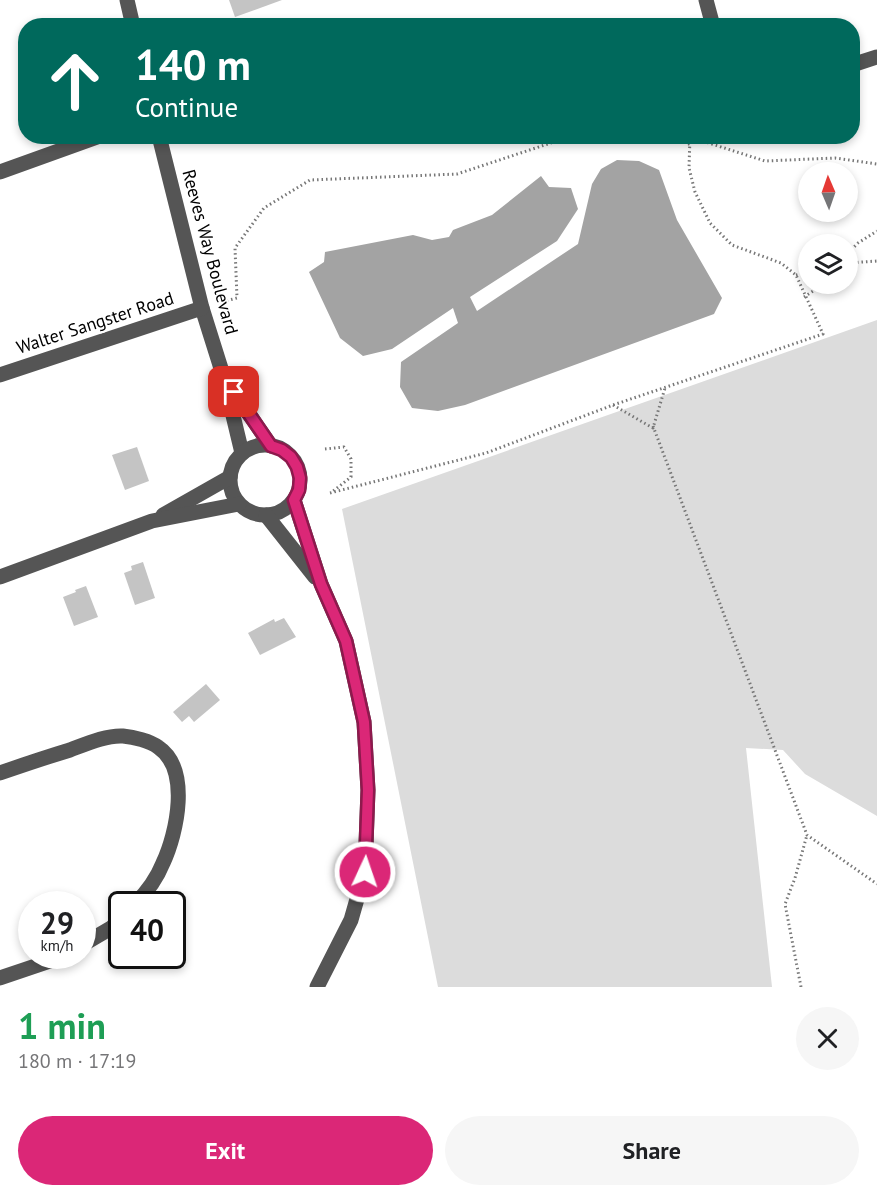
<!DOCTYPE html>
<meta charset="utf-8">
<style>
body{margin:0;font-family:"PT Sans",sans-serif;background:#f6f6f6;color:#202124;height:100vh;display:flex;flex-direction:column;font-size:22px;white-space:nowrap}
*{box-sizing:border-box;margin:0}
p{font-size:20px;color:#757577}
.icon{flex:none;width:33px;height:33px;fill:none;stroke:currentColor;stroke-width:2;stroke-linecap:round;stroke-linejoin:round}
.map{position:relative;height:987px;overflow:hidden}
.details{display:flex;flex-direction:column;background:#fff;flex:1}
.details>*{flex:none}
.top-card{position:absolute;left:18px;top:18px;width:842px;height:126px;border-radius:24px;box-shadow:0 3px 9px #0003;background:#00695c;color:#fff;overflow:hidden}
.needle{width:39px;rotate:358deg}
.buttons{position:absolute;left:798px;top:162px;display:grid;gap:12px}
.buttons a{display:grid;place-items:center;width:60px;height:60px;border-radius:50%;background:#fff;box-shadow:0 3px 9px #0003;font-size:30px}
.speed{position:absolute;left:18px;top:891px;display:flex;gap:12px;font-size:30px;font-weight:700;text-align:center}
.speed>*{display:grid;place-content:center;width:78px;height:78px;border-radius:50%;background:#fff;box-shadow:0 3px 9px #0003;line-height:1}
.speed small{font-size:15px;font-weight:400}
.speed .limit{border:3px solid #111;border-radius:9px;background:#fff;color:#111}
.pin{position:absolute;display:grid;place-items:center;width:51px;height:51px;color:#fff;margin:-26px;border-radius:12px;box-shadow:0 3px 9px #0006}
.me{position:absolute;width:66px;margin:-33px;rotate:3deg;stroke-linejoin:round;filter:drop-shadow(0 0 4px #0008)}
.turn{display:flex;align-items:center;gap:21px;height:126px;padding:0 18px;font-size:27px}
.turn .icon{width:78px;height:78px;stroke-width:2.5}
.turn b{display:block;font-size:42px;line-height:51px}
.round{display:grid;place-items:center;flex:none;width:63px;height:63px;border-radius:32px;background:#f6f6f6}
.headline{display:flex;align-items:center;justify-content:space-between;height:102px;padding:0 18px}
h1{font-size:36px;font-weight:700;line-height:45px;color:#1e9e55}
.button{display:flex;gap:12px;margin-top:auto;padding:12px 18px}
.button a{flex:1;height:69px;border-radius:36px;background:#db2777;color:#fff;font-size:24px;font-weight:700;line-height:69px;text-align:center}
.button a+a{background:#f6f6f6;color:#202124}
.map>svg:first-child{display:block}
</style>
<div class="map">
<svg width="877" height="987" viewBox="0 0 877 987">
<rect width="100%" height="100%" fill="#fff"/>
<path fill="#dcdcdc" d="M 877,320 L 877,816 L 805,774 L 783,750 L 746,748 L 772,987 L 438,987 L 342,509 Z"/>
<path fill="#a3a3a3" d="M 617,160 L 639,161 L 659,170 L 677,220 L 722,298 L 714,314 L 465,405 L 438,411 L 412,408 L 400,387 L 401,362 L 458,323 L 453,308 L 392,349 L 363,356 L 340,338 L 309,272 L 324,262 L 325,252 L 413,235 L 432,240 L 449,237 L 453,230 L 492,215 L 541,176 L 549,187 L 571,188 L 578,209 L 557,241 L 470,297 L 477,311 L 578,244 L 592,184 L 601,169 Z"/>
<g fill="#c4c4c4">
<path d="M 229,0 L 282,0 L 235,17 Z"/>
<path d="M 137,447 L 149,481 L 125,490 L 112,455 Z"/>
<path d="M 143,562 L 155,598 L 135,605 L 124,573 L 132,570 L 131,566 Z"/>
<path d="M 86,586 L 98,617 L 74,626 L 63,597 L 76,592 L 75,590 Z"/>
<path d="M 284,618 L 296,637 L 260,655 L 248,633 L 274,619 L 275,622 Z"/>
<path d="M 206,684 L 220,700 L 194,722 L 189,716 L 182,722 L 173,712 Z"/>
</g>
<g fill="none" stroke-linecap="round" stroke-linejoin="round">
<g stroke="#777" stroke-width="3" stroke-dasharray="1.5 3" stroke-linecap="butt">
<path d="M 502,24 L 502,26"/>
<path d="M 672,136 L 691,145"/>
<path d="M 690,137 L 765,161 L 835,158 L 877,164"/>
<path d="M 848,253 L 858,243 L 877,231"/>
<path d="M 848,263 L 877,261"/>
<path d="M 796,275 L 808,272"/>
<path d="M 804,297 L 824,284"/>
<path d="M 218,303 L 237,298 L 235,248 L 264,208 L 310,180 L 457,174 L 572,136"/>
<path d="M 613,405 L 653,428 L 665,388"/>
<path d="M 653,426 L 807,835 L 877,884"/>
<path d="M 325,449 L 344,447 L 351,459 L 351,477 L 332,492"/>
<path d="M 330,493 L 486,453 L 613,405 L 823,334 L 796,275 L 781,263 L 732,245 L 710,223 L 695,192 L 689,168 L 690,136"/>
<path d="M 801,987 L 785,904 L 795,878 L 807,835"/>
</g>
<g stroke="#555" stroke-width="15">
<path d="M 127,0 L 133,26"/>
<path d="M 706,0 L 713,26"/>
<path d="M 852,65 L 877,57"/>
<path d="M 159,136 L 202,308 L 224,378 L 242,453"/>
<path d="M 0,172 L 100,136"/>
<path d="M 0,375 L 202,308"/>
<path d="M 229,385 L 271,446"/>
<circle cx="265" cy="480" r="35"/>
<path d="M 294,500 L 321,584 L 346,641 L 364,722 L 368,790 L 365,871 L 351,920 L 317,987"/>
<path d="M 163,515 L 230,477"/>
<path d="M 266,515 L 315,577"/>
<path d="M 0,577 L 152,521 L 239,504"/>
<path d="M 0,773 C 23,765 47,757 70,750 C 86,744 106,735 123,736 C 134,737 150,741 158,747 C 191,769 177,833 163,863 C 157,878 146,893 135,904"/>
<path d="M 82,945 L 111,928 L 122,918"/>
<path d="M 0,978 L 65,956"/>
</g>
</g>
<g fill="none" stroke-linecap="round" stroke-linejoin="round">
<g stroke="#8e194d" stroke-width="15">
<path id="route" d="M 234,392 L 271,446 L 282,450 L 291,457 L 297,467 L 300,478 L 299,490 L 294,500 L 321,584 L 346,641 L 364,722 L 368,790 L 365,872"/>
</g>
<use href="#route" stroke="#db2777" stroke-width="10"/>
</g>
<g text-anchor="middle" stroke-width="4.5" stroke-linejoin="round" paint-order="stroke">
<g font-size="18" fill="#000" stroke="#fff">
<text transform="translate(210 252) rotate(75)" y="6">Reeves Way Boulevard</text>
<text transform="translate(95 323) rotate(-18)" y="6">Walter Sangster Road</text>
</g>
</g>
</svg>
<div class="buttons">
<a><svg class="needle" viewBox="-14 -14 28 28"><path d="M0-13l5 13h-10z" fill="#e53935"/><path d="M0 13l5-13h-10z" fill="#757577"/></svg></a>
<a><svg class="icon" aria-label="layers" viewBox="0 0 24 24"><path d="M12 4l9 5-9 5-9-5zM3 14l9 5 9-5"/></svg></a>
</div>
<div class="speed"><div>29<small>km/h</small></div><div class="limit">40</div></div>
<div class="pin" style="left:234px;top:392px;background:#d93025"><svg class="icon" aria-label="arrive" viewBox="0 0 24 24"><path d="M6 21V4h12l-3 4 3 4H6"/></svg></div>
<svg class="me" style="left:365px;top:872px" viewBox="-20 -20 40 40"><circle r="17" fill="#db2777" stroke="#fff" stroke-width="3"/><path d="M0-11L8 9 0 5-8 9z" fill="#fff"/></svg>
<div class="top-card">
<div class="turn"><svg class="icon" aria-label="ahead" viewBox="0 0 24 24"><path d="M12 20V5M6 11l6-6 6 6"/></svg><div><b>140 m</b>Continue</div></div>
</div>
</div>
<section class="details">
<div class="headline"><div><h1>1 min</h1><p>180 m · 17:19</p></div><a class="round"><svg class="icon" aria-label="close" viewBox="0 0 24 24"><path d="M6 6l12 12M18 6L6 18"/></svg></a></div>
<div class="button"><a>Exit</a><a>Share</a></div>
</section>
